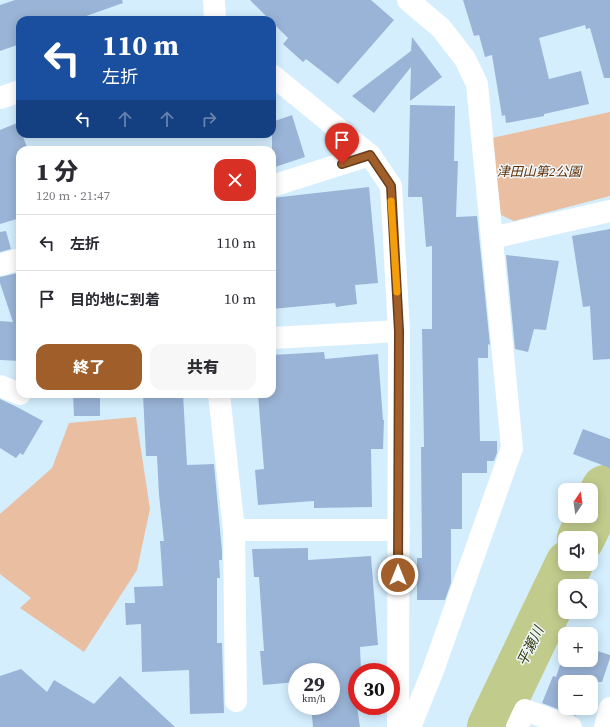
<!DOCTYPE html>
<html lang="ja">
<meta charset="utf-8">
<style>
body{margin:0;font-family:"Source Serif 4","Noto Sans JP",serif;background:#f7f7f7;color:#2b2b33;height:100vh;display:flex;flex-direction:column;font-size:15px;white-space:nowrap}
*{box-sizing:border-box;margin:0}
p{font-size:13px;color:#7c7c81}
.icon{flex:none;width:22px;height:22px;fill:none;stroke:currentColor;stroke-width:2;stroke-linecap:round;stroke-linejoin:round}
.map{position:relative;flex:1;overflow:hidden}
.sheet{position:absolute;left:16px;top:146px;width:260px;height:252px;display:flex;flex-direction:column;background:#fff;border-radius:12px;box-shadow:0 2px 10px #0003}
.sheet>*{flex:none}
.banner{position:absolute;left:16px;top:16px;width:260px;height:122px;border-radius:12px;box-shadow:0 2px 10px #0003;background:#1a4fa0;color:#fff;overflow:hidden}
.needle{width:26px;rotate:13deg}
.tools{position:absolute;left:558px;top:483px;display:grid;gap:8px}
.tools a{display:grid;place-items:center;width:40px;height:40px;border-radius:8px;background:#fff;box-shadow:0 2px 10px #0003;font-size:20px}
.speed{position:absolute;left:288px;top:663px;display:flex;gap:8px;font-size:20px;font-weight:700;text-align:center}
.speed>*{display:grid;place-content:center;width:52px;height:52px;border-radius:50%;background:#fff;box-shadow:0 2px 10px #0003;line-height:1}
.speed small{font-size:10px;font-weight:400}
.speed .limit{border:6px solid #d22;background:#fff;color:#111}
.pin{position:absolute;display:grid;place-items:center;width:34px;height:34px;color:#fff;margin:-41px -17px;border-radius:50% 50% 50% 0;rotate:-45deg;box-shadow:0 0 4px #0007}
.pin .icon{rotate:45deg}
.me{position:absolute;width:44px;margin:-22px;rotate:0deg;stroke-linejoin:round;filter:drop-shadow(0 0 3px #0008)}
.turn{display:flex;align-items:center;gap:14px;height:84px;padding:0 20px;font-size:18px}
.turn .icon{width:52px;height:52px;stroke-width:2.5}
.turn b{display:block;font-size:28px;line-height:34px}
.lanes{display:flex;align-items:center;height:38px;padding:0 20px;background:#0003;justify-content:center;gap:20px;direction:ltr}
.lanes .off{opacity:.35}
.round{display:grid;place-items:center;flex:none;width:42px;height:42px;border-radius:12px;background:#f7f7f7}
.headline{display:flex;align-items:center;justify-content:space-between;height:68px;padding:0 20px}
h1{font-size:24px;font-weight:800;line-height:30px}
.button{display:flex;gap:8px;margin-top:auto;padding:8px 20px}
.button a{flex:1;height:46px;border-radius:12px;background:#9f5e2a;color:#fff;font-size:16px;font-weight:800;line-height:46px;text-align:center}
.button a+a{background:#f7f7f7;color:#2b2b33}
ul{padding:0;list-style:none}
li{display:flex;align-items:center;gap:12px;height:56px;padding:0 20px;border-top:1px solid #e1e1e2}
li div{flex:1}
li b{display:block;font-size:15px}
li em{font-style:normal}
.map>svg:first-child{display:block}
</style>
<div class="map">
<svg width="610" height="727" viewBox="0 0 610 727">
<rect width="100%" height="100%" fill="#d4eefe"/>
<g fill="#eabea1">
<path d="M 610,112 L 610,196 L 514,221 L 501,215 L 492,138 Z"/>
<path d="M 136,417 L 150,509 L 137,570 L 84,652 L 20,608 L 31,598 L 0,574 L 0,514 L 52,468 L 69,423 Z"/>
</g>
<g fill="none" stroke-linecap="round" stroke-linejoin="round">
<g stroke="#c1cb8c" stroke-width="48">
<path d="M 581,538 L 605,489"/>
<path d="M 491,727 L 569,564"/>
</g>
</g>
<g fill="#9ab4d7">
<path d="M 15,0 L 122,0 L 123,3 L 75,20 L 20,20 L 20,44 L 0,51 L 0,5 Z"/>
<path d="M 250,0 L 371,0 L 394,20 L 338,84 L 306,59 L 303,62 L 283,44 L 288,38 L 272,22 L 272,20 L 270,20 Z"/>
<path d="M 463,0 L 610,0 L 610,78 L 604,78 L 590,28 L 586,29 L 585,25 L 539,38 L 549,79 L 581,71 L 589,104 L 544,114 L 544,116 L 506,123 L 505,115 L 502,116 L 492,55 L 485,57 L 479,35 L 474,36 Z"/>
<path d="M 412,37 L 442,77 L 410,101 L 411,67 L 374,113 L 352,96 L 411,51 Z"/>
<path d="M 410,105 L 455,106 L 454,161 L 458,161 L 456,217 L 477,216 L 490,345 L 488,344 L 488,358 L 478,358 L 480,441 L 497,441 L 497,453 L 494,461 L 487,461 L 487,473 L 462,473 L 462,529 L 451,529 L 451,583 L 445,600 L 417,600 L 417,558 L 422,558 L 421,447 L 424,447 L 422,329 L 432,329 L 432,246 L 426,247 L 422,197 L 408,197 Z"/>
<path d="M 292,115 L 305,157 L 272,168 L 272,122 Z"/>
<path d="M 17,123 L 20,134 L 22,134 L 28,150 L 20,150 L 20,218 L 0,224 L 0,130 Z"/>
<path d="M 369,187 L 378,283 L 355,285 L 357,304 L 336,307 L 335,303 L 272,309 L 272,198 Z"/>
<path d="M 610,229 L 610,359 L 593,360 L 590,306 L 583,307 L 572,236 Z"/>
<path d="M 6,231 L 11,249 L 0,252 L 0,232 Z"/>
<path d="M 506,255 L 559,261 L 546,330 L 534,329 L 528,352 L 515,349 Z"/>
<path d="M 18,273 L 20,279 L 20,361 L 0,360 L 0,321 L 13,322 L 0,283 L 0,277 Z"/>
<path d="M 324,352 L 325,359 L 378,354 L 383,420 L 384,420 L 383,449 L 371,449 L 372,507 L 314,508 L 314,501 L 258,505 L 255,470 L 264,469 L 258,394 L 272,394 L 272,355 Z"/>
<path d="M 73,394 L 100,394 L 100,416 L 74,416 Z"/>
<path d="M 143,394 L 183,394 L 187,465 L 214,464 L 222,551 L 222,560 L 219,560 L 220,578 L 217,578 L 217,643 L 222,643 L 224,713 L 190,714 L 189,670 L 142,672 L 141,624 L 126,625 L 125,603 L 135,603 L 134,587 L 163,586 L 160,541 L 164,541 L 159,495 L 157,456 L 146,456 Z"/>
<path d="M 0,399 L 15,406 L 43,421 L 23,455 L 20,453 L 16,458 L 0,448 Z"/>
<path d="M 583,429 L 610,439 L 610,468 L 573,454 Z"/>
<path d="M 308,548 L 308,560 L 371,556 L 378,645 L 360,647 L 361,672 L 357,672 L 357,706 L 360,727 L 313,727 L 311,706 L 331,706 L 331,672 L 297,672 L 297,682 L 263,685 L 260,651 L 264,651 L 259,577 L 254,577 L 252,549 Z"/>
<path d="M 591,649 L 610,655 L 610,658 L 602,682 L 565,682 L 565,708 L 579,708 L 576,716 L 542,703 L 553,676 L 556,677 L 565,650 L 565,660 L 591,660 Z"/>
<path d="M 21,669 L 47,692 L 54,680 L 94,704 L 120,676 L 175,727 L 0,727 L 0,676 Z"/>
</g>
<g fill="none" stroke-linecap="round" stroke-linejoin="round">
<g stroke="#fff" stroke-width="22">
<path d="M 214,0 L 215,20"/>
<path d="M 408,0 L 441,28 L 465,59 L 477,84 L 512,448 L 432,673 L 410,727"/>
<path d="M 272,75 L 370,155 L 391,186 L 399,331 L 398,727"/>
<path d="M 0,98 L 20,91"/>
<path d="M 272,186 L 370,155"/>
<path d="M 492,238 L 610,211"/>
<path d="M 0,265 L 20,259"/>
<path d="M 272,338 L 399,331"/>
<path d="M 0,386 L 20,394"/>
<path d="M 219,394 L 234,530 L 236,701"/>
<path d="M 234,530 L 399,530"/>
<path d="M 517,727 L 525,710 L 571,727"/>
<path d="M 605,727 L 610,708"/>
</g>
</g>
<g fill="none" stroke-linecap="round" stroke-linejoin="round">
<g stroke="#673d1b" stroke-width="10">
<path id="route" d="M 342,164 L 370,155 L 391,186 L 399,331 L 398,575"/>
</g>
<use href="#route" stroke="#9f5e2a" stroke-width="7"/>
<path stroke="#f59e0b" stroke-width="7" d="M 391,201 L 397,292"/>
</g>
<g text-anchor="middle" stroke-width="3" stroke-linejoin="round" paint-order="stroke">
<g font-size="13" font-style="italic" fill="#612f00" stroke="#f0f8fe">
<text x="539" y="176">津田山第2公園</text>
</g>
<g font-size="14" font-style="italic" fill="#363c0c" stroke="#f0f8fe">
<text transform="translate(530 646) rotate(-64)" y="5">平瀬川</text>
</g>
</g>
</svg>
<div class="tools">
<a><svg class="needle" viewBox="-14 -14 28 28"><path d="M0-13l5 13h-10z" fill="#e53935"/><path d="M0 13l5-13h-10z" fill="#7c7c81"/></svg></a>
<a><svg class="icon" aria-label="sound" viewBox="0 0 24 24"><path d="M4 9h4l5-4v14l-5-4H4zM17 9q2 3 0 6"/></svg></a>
<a><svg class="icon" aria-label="search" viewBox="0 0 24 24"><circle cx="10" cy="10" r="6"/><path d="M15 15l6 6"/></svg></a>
<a>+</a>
<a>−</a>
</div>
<div class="speed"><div>29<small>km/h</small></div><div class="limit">30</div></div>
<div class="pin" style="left:342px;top:164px;background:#d93025"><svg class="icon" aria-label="arrive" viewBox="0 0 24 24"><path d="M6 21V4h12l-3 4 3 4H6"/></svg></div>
<svg class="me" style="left:398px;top:575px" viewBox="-20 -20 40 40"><circle r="17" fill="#9f5e2a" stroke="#fff" stroke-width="3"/><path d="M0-11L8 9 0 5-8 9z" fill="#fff"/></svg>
<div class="banner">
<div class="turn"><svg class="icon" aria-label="left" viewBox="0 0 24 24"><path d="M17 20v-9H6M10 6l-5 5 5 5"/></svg><div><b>110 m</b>左折</div></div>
<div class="lanes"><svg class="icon" aria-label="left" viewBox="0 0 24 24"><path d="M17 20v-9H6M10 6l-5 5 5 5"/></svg><svg class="icon off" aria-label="ahead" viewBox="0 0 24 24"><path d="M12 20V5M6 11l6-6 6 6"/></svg><svg class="icon off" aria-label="ahead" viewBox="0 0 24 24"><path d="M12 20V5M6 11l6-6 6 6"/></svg><svg class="icon off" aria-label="right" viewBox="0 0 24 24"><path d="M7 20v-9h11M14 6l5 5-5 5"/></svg></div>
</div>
<section class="sheet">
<div class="headline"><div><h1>1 分</h1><p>120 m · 21:47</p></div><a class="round" style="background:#d93025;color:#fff"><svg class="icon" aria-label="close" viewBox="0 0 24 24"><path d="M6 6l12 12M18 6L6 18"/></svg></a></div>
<ul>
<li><svg class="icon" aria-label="left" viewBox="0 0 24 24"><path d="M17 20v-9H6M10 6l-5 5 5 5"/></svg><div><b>左折</b></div><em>110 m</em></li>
<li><svg class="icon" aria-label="arrive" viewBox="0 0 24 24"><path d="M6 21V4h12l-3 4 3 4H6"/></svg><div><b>目的地に到着</b></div><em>10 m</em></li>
</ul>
<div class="button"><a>終了</a><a>共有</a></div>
</section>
</div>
